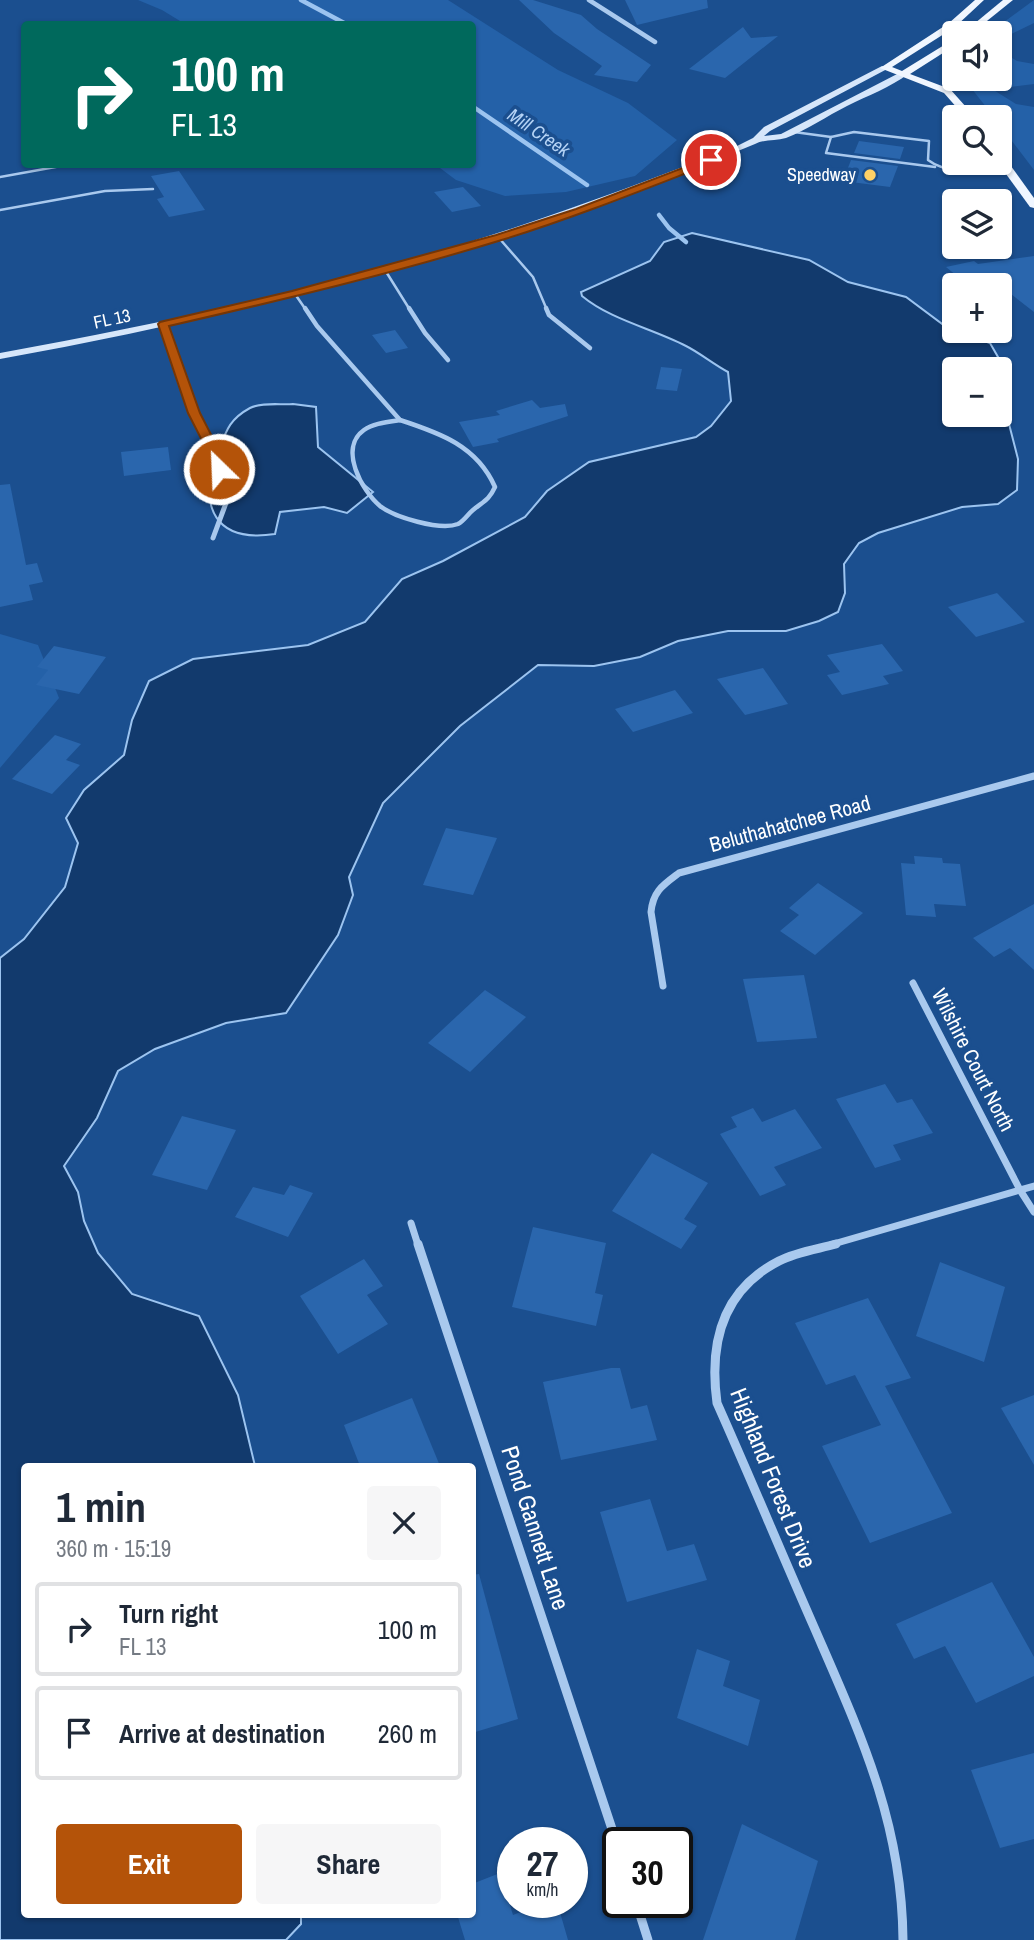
<!DOCTYPE html>
<meta charset="utf-8">
<style>
body{margin:0;font-family:"Archivo Narrow",sans-serif;background:#f6f6f7;color:#1f2937;height:100vh;display:flex;flex-direction:column;font-size:26px;white-space:nowrap}
*{box-sizing:border-box;margin:0}
p{font-size:23px;color:#747a83}
.icon{flex:none;width:38px;height:38px;fill:none;stroke:currentColor;stroke-width:2;stroke-linecap:round;stroke-linejoin:round}
.map{position:relative;flex:1;overflow:hidden}
.sheet{position:absolute;left:21px;top:1463px;width:455px;height:455px;display:flex;flex-direction:column;background:#fff;border-radius:7px;box-shadow:0 2px 5px #0004}
.sheet>*{flex:none}
.top-card{position:absolute;left:21px;top:21px;width:455px;height:147px;border-radius:7px;box-shadow:0 2px 5px #0004;background:#00695c;color:#fff;overflow:hidden}
.tools{position:absolute;left:942px;top:21px;display:grid;gap:14px}
.tools a{display:grid;place-items:center;width:70px;height:70px;border-radius:7px;background:#fff;box-shadow:0 2px 5px #0004;font-size:35px}
.speed{position:absolute;left:497px;top:1827px;display:flex;gap:14px;font-size:35px;font-weight:700;text-align:center}
.speed>*{display:grid;place-content:center;width:91px;height:91px;border-radius:50%;background:#fff;box-shadow:0 2px 5px #0004;line-height:1}
.speed small{font-size:18px;font-weight:400}
.speed .limit{border:4px solid #111;border-radius:10px;background:#fff;color:#111}
.pin{position:absolute;display:grid;place-items:center;width:60px;height:60px;color:#fff;margin:-30px;border:4px solid #fff;border-radius:50%;box-shadow:0 2px 7px #0007}
.me{position:absolute;width:77px;margin:-38px;rotate:336deg;stroke-linejoin:round;filter:drop-shadow(0 0 5px #0008)}
.turn{display:flex;align-items:center;gap:24px;height:147px;padding:0 35px;font-size:32px}
.turn .icon{width:91px;height:91px;stroke-width:2.5}
.turn b{display:block;font-size:49px;line-height:60px}
.round{display:grid;place-items:center;flex:none;width:74px;height:74px;border-radius:7px;background:#f6f6f7}
.head{display:flex;align-items:center;justify-content:space-between;height:119px;padding:0 35px}
h1{font-size:42px;font-weight:700;line-height:52px}
.action{display:flex;gap:14px;margin-top:auto;padding:14px 35px}
.action a{flex:1;height:80px;border-radius:7px;background:#b45309;color:#fff;font-size:28px;font-weight:700;line-height:80px;text-align:center}
.action a+a{background:#f6f6f7;color:#1f2937}
ul{padding:0;list-style:none}
li{display:flex;align-items:center;gap:21px;height:94px;margin:0 14px 10px;padding:0 21px;border:4px solid #e0e1e3;border-radius:7px}
li div{flex:1}
li b{display:block;font-size:26px}
li em{font-style:normal}
.map>svg:first-child{display:block}
</style>
<div class="map">
<svg width="1034" height="1940" viewBox="0 0 1034 1940">
<rect width="100%" height="100%" fill="#1b4f8f"/>
<g fill="#2461a8">
<path d="M 138,0 L 448,0 L 558,70 L 628,103 L 677,140 L 635,176 L 566,192 L 505,196 L 456,180 L 436,165 L 472,164 L 472,24 L 185,24 L 162,10 Z"/>
<path d="M 1034,0 L 1034,23 L 999,40 L 999,33 L 989,33 Z"/>
<path d="M 999,50 L 1017,61 L 1034,64 L 1034,84 L 992,89 L 1016,104 L 1034,107 L 1034,170 L 999,124 L 999,117 L 994,117 L 964,79 L 999,79 Z"/>
<path d="M 0,634 L 38,645 L 59,698 L 0,768 Z"/>
</g>
<g fill="#123a6d" stroke="#9cc4f0" stroke-width="2">
<path d="M 692,233 L 809,260 L 848,282 L 906,297 L 949,329 L 990,343 L 1002,364 L 999,378 L 999,369 L 954,369 L 954,415 L 999,415 L 999,385 L 1018,459 L 1017,490 L 998,504 L 962,507 L 878,533 L 859,543 L 844,564 L 845,593 L 838,612 L 819,621 L 786,631 L 728,631 L 678,641 L 640,657 L 594,666 L 538,665 L 460,726 L 383,803 L 349,877 L 353,895 L 338,935 L 286,1013 L 226,1023 L 155,1049 L 118,1071 L 97,1118 L 64,1166 L 78,1192 L 84,1221 L 98,1253 L 132,1294 L 199,1316 L 238,1395 L 255,1466 L 24,1466 L 24,1914 L 301,1914 L 301,1924 L 286,1940 L 0,1940 L 0,958 L 24,939 L 65,887 L 78,843 L 66,818 L 84,790 L 124,755 L 132,720 L 149,681 L 193,659 L 308,645 L 365,622 L 402,579 L 443,561 L 525,517 L 547,491 L 589,462 L 696,437 L 711,426 L 731,401 L 728,372 C 713,364 700,353 686,346 C 651,328 611,320 582,296 L 581,292 L 650,261 L 664,242 Z"/>
<path d="M 293,404 L 316,407 L 318,447 L 373,492 L 347,513 L 324,507 L 280,512 L 275,534 C 215,543 198,507 217,455 C 226,432 228,420 250,408 C 261,402 281,405 293,404 Z"/>
</g>
<g fill="none" stroke-linecap="round" stroke-linejoin="round">
<g stroke="#9cc4f0" stroke-width="4.5">
<path d="M 301,0 L 346,24"/>
<path d="M 472,106 L 587,185"/>
<path d="M 659,215 L 669,228 L 686,242"/>
</g>
</g>
<g fill="#2a66ad">
<path d="M 519,0 L 533,0 L 581,15 L 597,29 L 651,65 L 637,82 L 594,75 L 602,66 L 554,33 Z"/>
<path d="M 625,0 L 707,0 L 708,8 L 637,25 Z"/>
<path d="M 743,27 L 751,38 L 778,36 L 725,78 L 689,69 Z"/>
<path d="M 859,141 L 904,147 L 900,159 L 854,153 Z"/>
<path d="M 851,160 L 898,166 L 890,187 L 843,181 Z"/>
<path d="M 179,171 L 205,210 L 169,217 L 157,199 L 164,197 L 151,176 Z"/>
<path d="M 463,187 L 481,206 L 452,212 L 434,192 Z"/>
<path d="M 1034,256 L 1034,312 L 1007,291 L 999,292 L 999,285 L 968,285 L 946,267 L 974,261 L 978,264 Z"/>
<path d="M 395,330 L 408,348 L 386,353 L 372,335 Z"/>
<path d="M 661,367 L 682,369 L 677,391 L 656,389 Z"/>
<path d="M 532,400 L 540,408 L 565,404 L 568,416 L 497,439 L 499,442 L 473,447 L 459,422 L 500,415 L 496,411 Z"/>
<path d="M 168,447 L 171,470 L 124,476 L 121,452 Z"/>
<path d="M 10,484 L 26,565 L 37,563 L 43,582 L 29,585 L 33,600 L 0,607 L 0,485 Z"/>
<path d="M 997,593 L 1025,622 L 976,637 L 948,607 Z"/>
<path d="M 882,644 L 903,671 L 883,676 L 889,684 L 842,695 L 827,675 L 840,672 L 827,655 Z"/>
<path d="M 54,646 L 106,657 L 79,694 L 36,685 L 48,670 L 37,667 Z"/>
<path d="M 763,668 L 788,704 L 745,715 L 717,679 Z"/>
<path d="M 675,690 L 693,713 L 633,732 L 615,709 Z"/>
<path d="M 55,735 L 81,744 L 66,760 L 80,765 L 52,794 L 12,779 Z"/>
<path d="M 446,828 L 497,838 L 473,895 L 423,885 Z"/>
<path d="M 914,856 L 942,858 L 943,863 L 960,864 L 966,906 L 934,904 L 936,917 L 906,915 L 901,863 L 915,864 Z"/>
<path d="M 818,883 L 863,913 L 815,955 L 780,931 L 799,915 L 789,908 Z"/>
<path d="M 1034,904 L 1034,970 L 1010,948 L 994,957 L 973,938 Z"/>
<path d="M 804,975 L 817,1038 L 757,1042 L 743,979 Z"/>
<path d="M 485,990 L 526,1017 L 470,1072 L 428,1043 Z"/>
<path d="M 885,1084 L 897,1103 L 912,1099 L 933,1133 L 893,1145 L 901,1160 L 875,1168 L 836,1099 Z"/>
<path d="M 753,1108 L 762,1122 L 795,1109 L 822,1148 L 774,1167 L 786,1185 L 760,1196 L 720,1134 L 737,1127 L 731,1117 Z"/>
<path d="M 182,1116 L 236,1130 L 207,1190 L 152,1175 Z"/>
<path d="M 652,1153 L 708,1183 L 684,1219 L 697,1226 L 681,1249 L 612,1211 Z"/>
<path d="M 290,1185 L 313,1193 L 288,1237 L 235,1217 L 253,1187 L 284,1195 Z"/>
<path d="M 533,1227 L 606,1243 L 595,1293 L 603,1295 L 596,1326 L 512,1307 Z"/>
<path d="M 364,1259 L 383,1286 L 367,1295 L 388,1324 L 338,1354 L 300,1296 Z"/>
<path d="M 940,1262 L 1005,1287 L 984,1362 L 916,1336 Z"/>
<path d="M 868,1298 L 911,1378 L 885,1386 L 952,1513 L 870,1543 L 822,1446 L 881,1425 L 855,1375 L 826,1385 L 795,1323 Z"/>
<path d="M 611,1368 L 620,1368 L 631,1409 L 647,1405 L 657,1440 L 561,1460 L 543,1382 Z"/>
<path d="M 1034,1395 L 1034,1465 L 1001,1408 Z"/>
<path d="M 412,1398 L 440,1466 L 360,1466 L 344,1425 Z"/>
<path d="M 650,1499 L 667,1551 L 694,1544 L 707,1580 L 627,1602 L 600,1512 Z"/>
<path d="M 479,1574 L 518,1719 L 472,1733 L 472,1575 Z"/>
<path d="M 992,1582 L 1034,1657 L 1034,1676 L 976,1703 L 945,1646 L 914,1659 L 896,1624 Z"/>
<path d="M 697,1649 L 730,1661 L 723,1686 L 760,1700 L 748,1746 L 677,1718 Z"/>
<path d="M 1034,1753 L 1034,1839 L 1000,1848 L 971,1770 Z"/>
<path d="M 742,1824 L 818,1861 L 795,1940 L 703,1940 Z"/>
<path d="M 500,1873 L 513,1915 L 546,1902 L 557,1902 L 568,1940 L 465,1940 L 457,1914 L 472,1914 L 472,1884 Z"/>
</g>
<g fill="none" stroke-linecap="round" stroke-linejoin="round">
<g stroke="#a9c9ee" stroke-width="2.5">
<path d="M 794,132 L 831,137 L 854,132 L 929,141 L 928,160 C 950,177 979,167 1004,163"/>
<path d="M 831,137 L 826,153 L 935,167"/>
<path d="M 0,177 L 72,164"/>
<path d="M 0,210 L 105,191 L 153,189"/>
<path d="M 499,238 L 533,277 L 547,310"/>
<path d="M 385,270 L 410,310"/>
<path d="M 295,294 L 306,310"/>
</g>
<g stroke="#a9c9ee" stroke-width="4.5">
<path d="M 305,308 L 317,326 L 400,420"/>
<path d="M 409,308 L 425,333 L 448,360"/>
<path d="M 546,308 L 549,315 L 590,348"/>
<path d="M 400,420 C 440,433 477,446 495,487 C 489,500 484,501 473,510 C 468,514 464,521 458,524 C 440,531 394,517 380,506 C 362,491 338,448 364,430 C 374,423 388,422 400,420 Z"/>
</g>
<path stroke="#a9c9ee" stroke-width="4.5" d="M 589,0 L 655,42"/>
<path stroke="#a9c9ee" stroke-width="5" d="M 163,324 L 194,413 L 214,452 L 224,487 L 226,503 L 213,538"/>
<g stroke="#a9c9ee" stroke-width="7">
<path d="M 913,983 L 1020,1190 L 1034,1212"/>
<path d="M 663,986 L 651,912 C 653,891 663,885 679,873 L 1034,776"/>
<path d="M 411,1223 L 418,1245"/>
<path d="M 830,1245 L 1034,1186"/>
</g>
<g stroke="#a9c9ee" stroke-width="9">
<path d="M 418,1244 L 618,1847"/>
<path d="M 836,1244 C 818,1249 796,1252 779,1261 C 722,1290 709,1344 717,1403 C 750,1477 781,1552 814,1627 C 860,1733 902,1822 903,1940"/>
<path d="M 636,1902 L 648,1940"/>
</g>
<path fill="#d6e6fa" fill-rule="evenodd" d="M 882,66 L 889,68 L 770,131 L 764,136 L 781,134 L 901,72 L 908,74 C 891,87 867,96 847,106 C 827,116 807,130 786,138 C 776,141 765,139 755,144 C 512,246 259,312 0,359 L 0,353 C 125,330 249,305 372,271 C 496,237 617,193 737,146 L 753,138 L 764,127 Z"/>
<g fill="#f0f6ff" fill-rule="evenodd">
<path d="M 975,0 L 984,0 L 955,27 L 892,67 L 902,71 L 954,39 L 954,46 L 910,74 L 950,89 L 975,117 L 965,117 L 944,93 L 880,68 L 949,23 Z"/>
<path d="M 1003,0 L 1013,0 L 972,33 L 963,33 Z"/>
<path d="M 999,154 L 1003,155 L 1034,198 L 1034,208 L 1030,207 L 998,163 Z"/>
</g>
</g>
<path fill="#b45309" stroke="#753606" stroke-width="2" d="M 711,157 L 716,160 L 715,162 C 645,189 576,217 505,239 C 395,273 282,300 169,326 L 200,413 L 220,452 L 225,469 L 219,473 L 213,469 L 208,452 L 188,413 L 158,324 L 160,322 L 292,291 L 496,235 L 576,209 Z"/>
<circle fill="#ffd166" stroke="#1b4f8f" stroke-width="2.5" cx="870" cy="175" r="7"/>
<g text-anchor="middle" stroke-width="7" stroke-linejoin="round" paint-order="stroke">
<g font-size="18" fill="#fff" stroke="#1b4f8f" text-anchor="end">
<text x="856" y="181">Speedway</text>
</g>
<g font-size="18" fill="#fff" stroke="#1b4f8f">
<text transform="translate(112 319) rotate(-12)" y="6">FL 13</text>
</g>
<g font-size="19" font-style="italic" fill="#b5d3f5" stroke="#1b4f8f">
<text transform="translate(539 132) rotate(34)" y="7">Mill Creek</text>
</g>
<g font-size="21" fill="#fff" stroke="#1b4f8f">
<text transform="translate(790 824) rotate(-15)" y="7">Beluthahatchee Road</text>
<text transform="translate(973 1060) rotate(63)" y="7">Wilshire Court North</text>
</g>
<g font-size="24" fill="#fff" stroke="#1b4f8f">
<text transform="translate(773 1478) rotate(68)" y="8">Highland Forest Drive</text>
<text transform="translate(535 1528) rotate(72)" y="8">Pond Gannett Lane</text>
</g>
</g>
</svg>
<div class="tools">
<a><svg class="icon" aria-label="sound" viewBox="0 0 24 24"><path d="M4 9h4l5-4v14l-5-4H4zM17 9q2 3 0 6"/></svg></a>
<a><svg class="icon" aria-label="search" viewBox="0 0 24 24"><circle cx="10" cy="10" r="6"/><path d="M15 15l6 6"/></svg></a>
<a><svg class="icon" aria-label="layers" viewBox="0 0 24 24"><path d="M12 4l9 5-9 5-9-5zM3 14l9 5 9-5"/></svg></a>
<a>+</a>
<a>−</a>
</div>
<div class="speed"><div>27<small>km/h</small></div><div class="limit">30</div></div>
<div class="pin" style="left:711px;top:160px;background:#d93025"><svg class="icon" aria-label="arrive" viewBox="0 0 24 24"><path d="M6 21V4h12l-3 4 3 4H6"/></svg></div>
<svg class="me" style="left:219px;top:469px" viewBox="-20 -20 40 40"><circle r="17" fill="#b45309" stroke="#fff" stroke-width="3"/><path d="M0-11L8 9 0 5-8 9z" fill="#fff"/></svg>
<div class="top-card">
<div class="turn"><svg class="icon" aria-label="right" viewBox="0 0 24 24"><path d="M7 20v-9h11M14 6l5 5-5 5"/></svg><div><b>100 m</b>FL 13</div></div>
</div>
<section class="sheet">
<div class="head"><div><h1>1 min</h1><p>360 m · 15:19</p></div><a class="round"><svg class="icon" aria-label="close" viewBox="0 0 24 24"><path d="M6 6l12 12M18 6L6 18"/></svg></a></div>
<ul>
<li><svg class="icon" aria-label="right" viewBox="0 0 24 24"><path d="M7 20v-9h11M14 6l5 5-5 5"/></svg><div><b>Turn right</b><p>FL 13</p></div><em>100 m</em></li>
<li><svg class="icon" aria-label="arrive" viewBox="0 0 24 24"><path d="M6 21V4h12l-3 4 3 4H6"/></svg><div><b>Arrive at destination</b></div><em>260 m</em></li>
</ul>
<div class="action"><a>Exit</a><a>Share</a></div>
</section>
</div>
